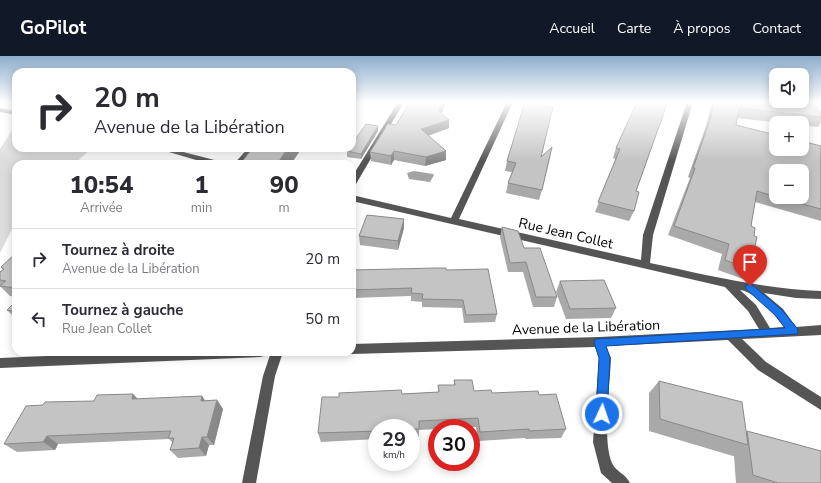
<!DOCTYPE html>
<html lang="fr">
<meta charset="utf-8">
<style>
body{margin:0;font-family:"Nunito Sans",sans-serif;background:#f2f2f3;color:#2b2b33;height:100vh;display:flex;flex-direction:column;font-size:15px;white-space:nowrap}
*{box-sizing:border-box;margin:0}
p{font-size:13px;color:#7c7c81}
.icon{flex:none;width:22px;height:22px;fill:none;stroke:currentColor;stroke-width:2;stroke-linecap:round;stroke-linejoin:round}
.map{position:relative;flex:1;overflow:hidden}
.details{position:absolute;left:12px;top:104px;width:344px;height:196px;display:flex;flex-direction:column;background:#fff;border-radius:12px;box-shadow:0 2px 10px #0003}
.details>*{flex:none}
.guide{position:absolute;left:12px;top:12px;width:344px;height:84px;border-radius:12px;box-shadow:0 2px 10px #0003;background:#fff;color:#2b2b33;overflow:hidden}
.tools{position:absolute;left:769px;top:12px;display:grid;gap:8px}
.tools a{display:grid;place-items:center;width:40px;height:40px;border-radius:8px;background:#fff;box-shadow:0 2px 10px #0003;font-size:20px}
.speed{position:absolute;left:368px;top:363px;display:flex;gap:8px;font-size:20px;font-weight:700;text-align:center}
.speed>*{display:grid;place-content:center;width:52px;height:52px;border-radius:50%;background:#fff;box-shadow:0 2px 10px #0003;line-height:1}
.speed small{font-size:10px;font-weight:400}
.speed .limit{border:6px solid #d22;background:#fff;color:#111}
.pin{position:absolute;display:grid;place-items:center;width:34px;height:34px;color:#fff;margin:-41px -17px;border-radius:50% 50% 50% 0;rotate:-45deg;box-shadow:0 0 4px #0007}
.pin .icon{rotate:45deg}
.me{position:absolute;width:44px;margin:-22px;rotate:3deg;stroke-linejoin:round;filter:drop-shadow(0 0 3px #0008)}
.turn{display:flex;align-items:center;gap:14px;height:84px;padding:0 16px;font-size:18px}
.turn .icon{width:52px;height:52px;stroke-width:2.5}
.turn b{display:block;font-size:28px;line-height:34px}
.eta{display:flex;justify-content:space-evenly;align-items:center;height:68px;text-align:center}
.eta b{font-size:24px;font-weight:800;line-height:28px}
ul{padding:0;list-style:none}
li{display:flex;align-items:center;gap:12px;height:60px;padding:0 16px;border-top:1px solid #e1e1e2}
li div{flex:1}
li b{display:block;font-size:15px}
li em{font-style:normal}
header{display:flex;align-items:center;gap:24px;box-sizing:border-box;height:56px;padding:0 20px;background:#111827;color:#fff}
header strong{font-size:19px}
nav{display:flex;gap:22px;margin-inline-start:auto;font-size:14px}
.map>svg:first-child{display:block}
</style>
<header>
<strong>GoPilot</strong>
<nav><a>Accueil</a><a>Carte</a><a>À propos</a><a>Contact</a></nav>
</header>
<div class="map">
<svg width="821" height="427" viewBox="0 0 821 427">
<rect width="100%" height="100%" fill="#fff"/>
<path fill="#dcdcdc" d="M 16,68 L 16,92 L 92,92 L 74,108 L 16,108 L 16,165 L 0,197 L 0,93 Z"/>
<path fill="#a3a3a3" d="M 414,115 L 433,118 L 434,119 L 430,126 L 409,123 L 407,117 Z"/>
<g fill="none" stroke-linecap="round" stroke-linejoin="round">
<g fill="#555" fill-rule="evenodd">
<path d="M 398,46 L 404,46 L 356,128 L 352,130 L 352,121 Z"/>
<path d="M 507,46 L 513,46 L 459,163 L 641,204 L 643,179 L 687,46 L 693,46 L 653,179 L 650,207 C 707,219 763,233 821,235 L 821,243 L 796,242 L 764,237 L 783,253 L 796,271 L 821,269 L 821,279 L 742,283 L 766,306 L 821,341 L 821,354 L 758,314 L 728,284 L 606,290 L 611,302 C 610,328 602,385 612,407 C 615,415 626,418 630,427 L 612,427 L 601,417 L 593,386 L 599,302 L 595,291 L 352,298 L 348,296 L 352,296 L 352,288 L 599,281 L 759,273 L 748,255 L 725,231 L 352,145 L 352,139 L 451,162 ZM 740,234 C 756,236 775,259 784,271 L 770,272 L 756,249 Z"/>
<path d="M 0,52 L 16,55 L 16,59 L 0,56 Z"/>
<path d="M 155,92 L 168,92 L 222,106 L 223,108 L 210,108 Z"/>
<path d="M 248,92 L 256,92 L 242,108 L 234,108 Z"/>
<path d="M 140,296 L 266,296 L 264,300 L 260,301 L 0,312 L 0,302 Z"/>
<path d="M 271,296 L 283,296 L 275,320 L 256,427 L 242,427 L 263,320 Z"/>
</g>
</g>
<g fill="#a9a9a9">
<path d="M 410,46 L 446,46 L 442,57 L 449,72 L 428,80 L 446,95 L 446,104 L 425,110 L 394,104 L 391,109 L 371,105 L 370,96 L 396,69 Z"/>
<path d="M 637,46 L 636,135 L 634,155 L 629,165 L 595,156 L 616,103 L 613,102 L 616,92 Z"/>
<path d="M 712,46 L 813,46 L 821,57 L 821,66 L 818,71 L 802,69 L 802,67 L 783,67 L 737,62 L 736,69 L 821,90 L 821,165 L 755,146 L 751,170 L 754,180 L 750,213 L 743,223 L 718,214 L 722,198 L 668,179 L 690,122 L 688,121 L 706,70 Z"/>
<path d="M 378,70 L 378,75 L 361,103 L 347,101 L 347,95 Z"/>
<path d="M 541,101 L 542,134 L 539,144 L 506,137 L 508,127 L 512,116 L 505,115 L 507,105 Z"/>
<path d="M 502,171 L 524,192 L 557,241 L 554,251 L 533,251 L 523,216 L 508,216 L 500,181 Z"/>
<path d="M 404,172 L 398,194 L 360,189 L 359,180 Z"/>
<path d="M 16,197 L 16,241 L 10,240 L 0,230 L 0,216 L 3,214 L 1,211 Z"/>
<path d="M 352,214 L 446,214 L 497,258 L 495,266 L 464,267 L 462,252 L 422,251 L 422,246 L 411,245 L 411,240 L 352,242 Z"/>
<path d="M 560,225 L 616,252 L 611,262 L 566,263 L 556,236 Z"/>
<path d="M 16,245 L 16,263 L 7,254 Z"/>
<path d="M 454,324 L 474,335 L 492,337 L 539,339 L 566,373 L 561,382 L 526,383 L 525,382 L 478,385 L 476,371 L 437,372 L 437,373 L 419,374 L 419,381 L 411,382 L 411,372 L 377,372 L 377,383 L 321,386 L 318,377 L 339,341 L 402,338 L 438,336 L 438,329 L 454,329 Z"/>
<path d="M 659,325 L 746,376 L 747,375 L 821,427 L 736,427 L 734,400 L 733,400 L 649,375 L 649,337 Z"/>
<path d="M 133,338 L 138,343 L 202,340 L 205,345 L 217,344 L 223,353 L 214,389 L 209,389 L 206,400 L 178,402 L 170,394 L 173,387 L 169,383 L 58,388 L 55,394 L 17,396 L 4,388 L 94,345 Z"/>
</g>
<g fill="#898989">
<path d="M 443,46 L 446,46 L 439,64 L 439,55 Z"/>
<path d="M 449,64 L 449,72 L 421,82 L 421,73 Z"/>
<path d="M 378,70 L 378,75 L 361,103 L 361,98 Z"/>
<path d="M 288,92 L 302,92 L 291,108 L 277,108 Z"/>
<path d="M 394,95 L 394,104 L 391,109 L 391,100 Z"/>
<path d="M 446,95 L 446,104 L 425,110 L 426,101 Z"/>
<path d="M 404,163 L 404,172 L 398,194 L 398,185 Z"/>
<path d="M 133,338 L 141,347 L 132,343 Z"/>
<path d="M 202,340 L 208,349 L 201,345 Z"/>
<path d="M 217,344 L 223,353 L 214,389 L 207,381 Z"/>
<path d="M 47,380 L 58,388 L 55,394 L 43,386 Z"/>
<path d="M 202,381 L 209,389 L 206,400 L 199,392 Z"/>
</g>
<g fill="#c4c4c4" stroke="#898989">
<path d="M 410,46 L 443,46 L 439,55 L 449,64 L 421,73 L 446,95 L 426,101 L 394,95 L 391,100 L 370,96 L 388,68 L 396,69 Z"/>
<path d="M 525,46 L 553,51 L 541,101 L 552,91 L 542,134 L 508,127 L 516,107 L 507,105 Z"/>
<path d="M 637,46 L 665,46 L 664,48 L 667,48 L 636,135 L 639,136 L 634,155 L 598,146 L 620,93 L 616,92 Z"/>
<path d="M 714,46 L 813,46 L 821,57 L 821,61 L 739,52 L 736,69 L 776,79 L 776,93 L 802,93 L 802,85 L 821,90 L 821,153 L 777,141 L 802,141 L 802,115 L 776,115 L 776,141 L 757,135 L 751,170 L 755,172 L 754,180 L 757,181 L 750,213 L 725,204 L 729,188 L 674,170 L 695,112 L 693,112 L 711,61 Z"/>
<path d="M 366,68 L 378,70 L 361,98 L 347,95 L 349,92 L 352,92 L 352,88 Z"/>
<path d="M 253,92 L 288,92 L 277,108 L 240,108 Z"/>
<path d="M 131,106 L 146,108 L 129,108 Z"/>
<path d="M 367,159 L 404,163 L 398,185 L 359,180 Z"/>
<path d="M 502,171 L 518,175 L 524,192 L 540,192 L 557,241 L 536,241 L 526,206 L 510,207 Z"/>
<path d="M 16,197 L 16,232 L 0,230 L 6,225 L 0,224 L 0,216 L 4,213 L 1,211 Z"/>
<path d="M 436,212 L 446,212 L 446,214 L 488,213 L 497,258 L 466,259 L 463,244 L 422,243 L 423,238 L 411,237 L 412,232 L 352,234 L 352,214 Z"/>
<path d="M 604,224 L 616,252 L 570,253 L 560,225 Z"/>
<path d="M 16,245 L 16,256 L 7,254 Z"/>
<path d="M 454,324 L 472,324 L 474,335 L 491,334 L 492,337 L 538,335 L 539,339 L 556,338 L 566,373 L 529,375 L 529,373 L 480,376 L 478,362 L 419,365 L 419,373 L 411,373 L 411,372 L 377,372 L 377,375 L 318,377 L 322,341 L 339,341 L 339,337 L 401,334 L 402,338 L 439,336 L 438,329 L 455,329 Z"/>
<path d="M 659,325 L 742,346 L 748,389 L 660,363 Z"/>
<path d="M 133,338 L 132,343 L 202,340 L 201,345 L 217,344 L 207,381 L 202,381 L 199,392 L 170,394 L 174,382 L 168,382 L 171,375 L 47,380 L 43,386 L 4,388 L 26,350 L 43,349 L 45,346 L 94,345 L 97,339 Z"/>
<path d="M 747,375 L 821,395 L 821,427 L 778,427 L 753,419 Z"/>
</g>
<linearGradient id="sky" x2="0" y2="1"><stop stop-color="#8cadcc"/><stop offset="0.44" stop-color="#fff"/><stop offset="1" stop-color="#fff" stop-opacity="0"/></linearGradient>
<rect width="821" height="105" fill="url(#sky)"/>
<path fill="#1a73e8" stroke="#114b97" d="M 750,227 L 782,254 L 797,272 L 798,275 L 797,278 L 606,290 L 610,302 L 607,358 L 606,362 L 602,363 L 597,362 L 596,358 L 599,302 L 594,286 L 596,283 L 785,272 L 775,259 L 746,233 L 745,230 Z"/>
<g text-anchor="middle" stroke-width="3" stroke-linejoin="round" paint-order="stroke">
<g font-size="14" fill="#000" stroke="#fff">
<text transform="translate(566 177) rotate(13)" y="5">Rue Jean Collet</text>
<text transform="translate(586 271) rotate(-2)" y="5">Avenue de la Libération</text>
</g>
</g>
</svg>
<div class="tools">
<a><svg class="icon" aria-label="sound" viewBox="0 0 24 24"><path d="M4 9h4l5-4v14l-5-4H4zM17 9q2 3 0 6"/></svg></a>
<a>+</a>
<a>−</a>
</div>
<div class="speed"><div>29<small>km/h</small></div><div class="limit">30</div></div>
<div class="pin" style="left:750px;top:230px;background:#d93025"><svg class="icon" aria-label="arrive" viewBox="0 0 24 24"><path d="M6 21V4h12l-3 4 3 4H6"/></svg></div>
<svg class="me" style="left:602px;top:358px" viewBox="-20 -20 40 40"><circle r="17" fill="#1a73e8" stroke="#fff" stroke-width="3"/><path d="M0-11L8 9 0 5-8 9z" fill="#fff"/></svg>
<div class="guide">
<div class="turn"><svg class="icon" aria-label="right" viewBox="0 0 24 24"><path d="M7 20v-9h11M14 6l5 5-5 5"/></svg><div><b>20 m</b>Avenue de la Libération</div></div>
</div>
<section class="details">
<div class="eta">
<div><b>10:54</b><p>Arrivée</p></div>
<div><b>1</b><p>min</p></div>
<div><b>90</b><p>m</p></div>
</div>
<ul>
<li><svg class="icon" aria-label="right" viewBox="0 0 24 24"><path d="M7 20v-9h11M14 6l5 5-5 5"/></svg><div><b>Tournez à droite</b><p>Avenue de la Libération</p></div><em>20 m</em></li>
<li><svg class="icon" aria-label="left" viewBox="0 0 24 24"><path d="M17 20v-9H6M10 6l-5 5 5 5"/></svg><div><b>Tournez à gauche</b><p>Rue Jean Collet</p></div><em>50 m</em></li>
</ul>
</section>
</div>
